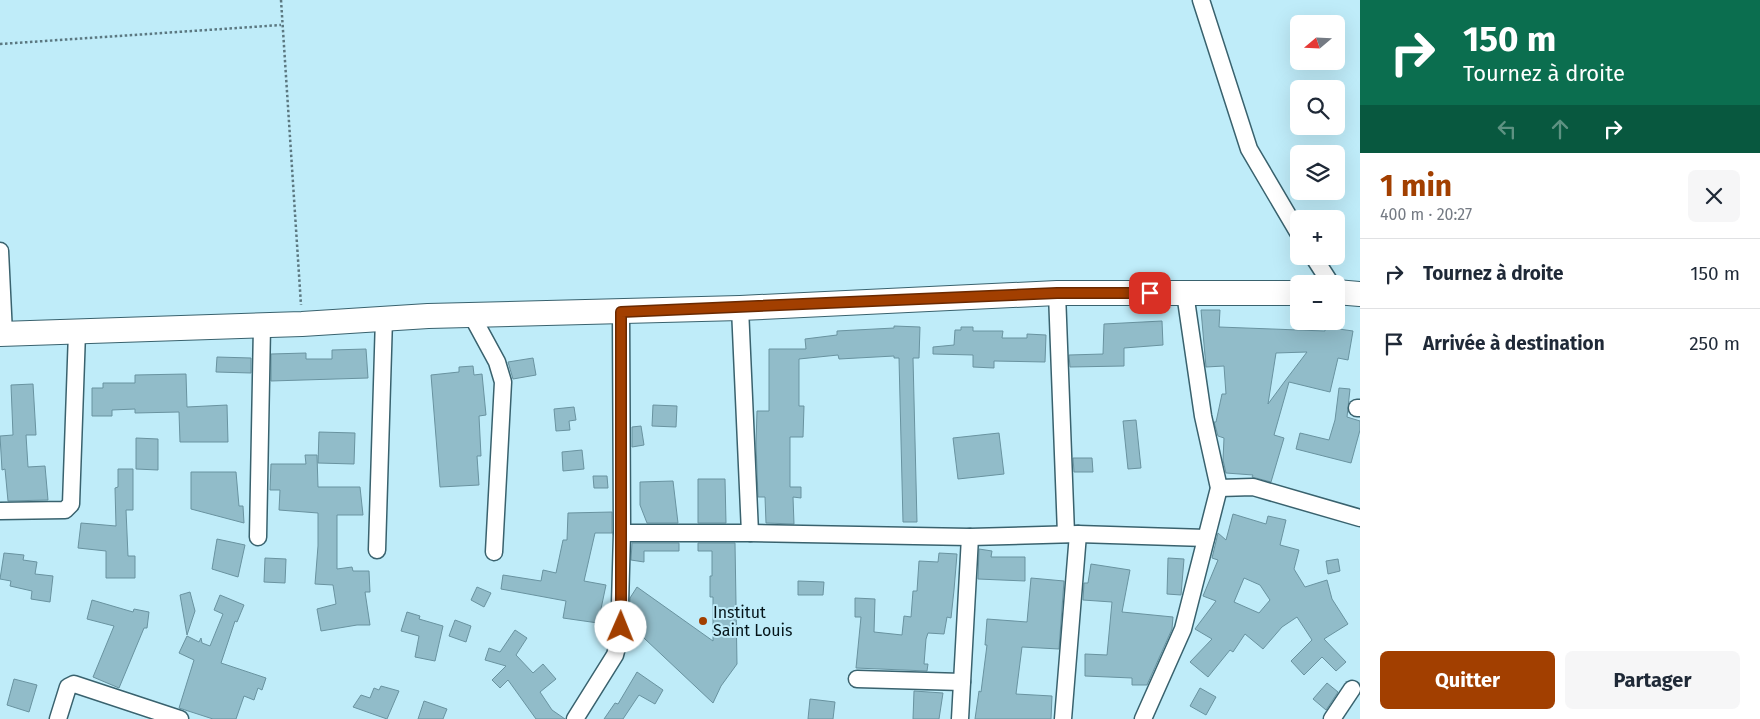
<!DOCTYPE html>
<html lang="fr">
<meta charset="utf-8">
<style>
body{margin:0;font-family:"Fira Sans",sans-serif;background:#f6f6f7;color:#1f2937;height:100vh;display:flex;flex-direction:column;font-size:19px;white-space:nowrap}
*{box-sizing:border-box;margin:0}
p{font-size:16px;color:#747a83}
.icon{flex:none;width:28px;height:28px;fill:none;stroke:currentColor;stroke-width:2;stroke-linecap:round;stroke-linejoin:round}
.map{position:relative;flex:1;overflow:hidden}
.details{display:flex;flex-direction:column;background:#fff;width:400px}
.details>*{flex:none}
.top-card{background:#0b6e4f;color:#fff;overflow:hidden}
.needle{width:32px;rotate:251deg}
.buttons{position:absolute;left:1290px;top:15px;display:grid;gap:10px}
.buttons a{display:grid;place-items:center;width:55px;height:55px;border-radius:8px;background:#fff;box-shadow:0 5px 20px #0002;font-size:25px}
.pin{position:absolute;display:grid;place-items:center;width:42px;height:42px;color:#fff;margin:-21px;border-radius:10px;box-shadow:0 2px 8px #0006}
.me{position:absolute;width:55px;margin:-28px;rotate:1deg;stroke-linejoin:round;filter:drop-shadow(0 0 4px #0008)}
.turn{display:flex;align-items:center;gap:18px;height:105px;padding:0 20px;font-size:22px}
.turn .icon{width:65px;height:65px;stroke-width:2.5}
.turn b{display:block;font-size:35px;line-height:42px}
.lanes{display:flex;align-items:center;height:48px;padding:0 20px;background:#0003;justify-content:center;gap:25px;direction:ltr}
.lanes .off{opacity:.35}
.round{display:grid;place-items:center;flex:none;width:52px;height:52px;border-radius:8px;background:#f6f6f7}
.head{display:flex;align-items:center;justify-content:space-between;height:85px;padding:0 20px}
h1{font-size:30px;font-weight:700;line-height:38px;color:#a23f00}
.primary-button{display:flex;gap:10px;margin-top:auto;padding:10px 20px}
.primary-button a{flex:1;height:58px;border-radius:8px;background:#a23f00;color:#fff;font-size:20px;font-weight:700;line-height:58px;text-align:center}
.primary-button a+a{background:#f6f6f7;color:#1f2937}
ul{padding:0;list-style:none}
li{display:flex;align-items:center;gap:15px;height:70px;padding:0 20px;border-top:1px solid #e0e1e3}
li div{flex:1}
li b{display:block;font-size:19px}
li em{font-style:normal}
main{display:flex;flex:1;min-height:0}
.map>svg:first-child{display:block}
</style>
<main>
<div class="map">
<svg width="1360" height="719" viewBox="0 0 1360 719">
<rect width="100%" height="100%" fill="#bfecf9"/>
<g fill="#91bcc9" stroke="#6993a0" fill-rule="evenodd">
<path d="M 1201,310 L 1220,310 L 1219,327 L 1325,331 L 1325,327 L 1353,331 L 1348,360 L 1338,358 L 1330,392 L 1289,382 L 1274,435 L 1284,438 L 1271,482 L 1252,477 L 1253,475 L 1226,473 L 1223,460 L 1224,438 L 1218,436 L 1214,422 L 1216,422 L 1222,394 L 1226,394 L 1224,366 L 1206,367 ZM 1307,352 L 1285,381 L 1268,404 L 1276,353 Z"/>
<path d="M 1162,321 L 1163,345 L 1124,348 L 1124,366 L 1070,367 L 1069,355 L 1103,354 L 1104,324 Z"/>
<path d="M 894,326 L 920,327 L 919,358 L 913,358 L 917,522 L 903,522 L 899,358 L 894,358 L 894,356 L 839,359 L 838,355 L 799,359 L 799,406 L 804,406 L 803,437 L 790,437 L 790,487 L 801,487 L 801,498 L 793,497 L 794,524 L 766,523 L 765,497 L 758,497 L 756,444 L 757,411 L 769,411 L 769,349 L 806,349 L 805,339 L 837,335 L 837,331 L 894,328 Z"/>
<path d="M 961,327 L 973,327 L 973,331 L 1003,331 L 1002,338 L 1027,338 L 1027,334 L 1046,335 L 1045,362 L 994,361 L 994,368 L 973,367 L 973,355 L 933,354 L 933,347 L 954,345 L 955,330 L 961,330 Z"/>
<path d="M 366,349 L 368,378 L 271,381 L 271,354 L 306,353 L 306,359 L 332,359 L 332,350 Z"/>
<path d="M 217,357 L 251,358 L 251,373 L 216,372 Z"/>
<path d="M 533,358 L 536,375 L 513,379 L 508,362 Z"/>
<path d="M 473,366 L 474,375 L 482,374 L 486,415 L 479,416 L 481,456 L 477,456 L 479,485 L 440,487 L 431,375 L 459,372 L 459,367 Z"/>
<path d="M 186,374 L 187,407 L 227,405 L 228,442 L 180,442 L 179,412 L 135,413 L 135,409 L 112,410 L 112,416 L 92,416 L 92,388 L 103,388 L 103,383 L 135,383 L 135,375 Z"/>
<path d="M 33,384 L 36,435 L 26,435 L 28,467 L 45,466 L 48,500 L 8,501 L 5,469 L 2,470 L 0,436 L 13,435 L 11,385 Z"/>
<path d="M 1339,388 L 1350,389 L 1347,417 L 1360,421 L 1360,430 L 1351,463 L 1296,449 L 1300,433 L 1329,440 L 1335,420 Z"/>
<path d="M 653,405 L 677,406 L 676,427 L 652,426 Z"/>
<path d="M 574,407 L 576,420 L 569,421 L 570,430 L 556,431 L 554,409 Z"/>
<path d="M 1136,420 L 1141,468 L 1128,469 L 1123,421 Z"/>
<path d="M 641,426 L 644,445 L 632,447 L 632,427 Z"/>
<path d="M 319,432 L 355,433 L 354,464 L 318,463 Z"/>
<path d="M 999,433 L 1004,474 L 958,479 L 953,438 Z"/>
<path d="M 136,438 L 158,439 L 158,470 L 136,469 Z"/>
<path d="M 582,450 L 584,469 L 563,471 L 562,452 Z"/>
<path d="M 305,455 L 317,455 L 318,487 L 360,487 L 363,515 L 337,515 L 337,569 L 352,567 L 353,571 L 369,571 L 370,592 L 365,592 L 370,625 L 357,625 L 321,631 L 317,609 L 336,604 L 333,585 L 315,584 L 318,546 L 318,513 L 279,510 L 280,490 L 270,490 L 271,464 L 306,464 Z"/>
<path d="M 1073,458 L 1092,458 L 1093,472 L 1074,472 Z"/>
<path d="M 118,469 L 133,469 L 133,510 L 126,510 L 128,556 L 135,556 L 135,578 L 106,578 L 106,551 L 78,548 L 81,523 L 116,526 L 115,488 L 118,487 Z"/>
<path d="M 191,472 L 236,472 L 239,506 L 243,506 L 244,523 L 191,509 Z"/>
<path d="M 593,476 L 607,476 L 608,488 L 594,488 Z"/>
<path d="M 698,479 L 725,479 L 726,523 L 698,523 Z"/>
<path d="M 673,481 L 678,523 L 647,523 L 640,505 L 640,482 Z"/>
<path d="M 612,512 L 612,533 L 595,533 L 584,581 L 606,585 L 598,623 L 563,618 L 566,601 L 501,589 L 503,575 L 541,581 L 543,570 L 556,573 L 563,540 L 567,540 L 568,513 Z"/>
<path d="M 1233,514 L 1266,524 L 1268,516 L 1286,520 L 1280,545 L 1299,550 L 1294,569 L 1305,587 L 1327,580 L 1332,599 L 1348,624 L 1324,639 L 1346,662 L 1336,671 L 1322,657 L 1304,675 L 1291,661 L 1312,640 L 1297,617 L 1282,627 L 1263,649 L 1245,634 L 1233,652 L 1230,650 L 1208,677 L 1190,662 L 1212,639 L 1195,629 L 1216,601 L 1203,596 L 1218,560 L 1212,558 L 1218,533 L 1226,540 ZM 1244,578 L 1260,585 L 1270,600 L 1259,613 L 1234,602 Z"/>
<path d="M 217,539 L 245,545 L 238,577 L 212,569 Z"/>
<path d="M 632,543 L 679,543 L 679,551 L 644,551 L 644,562 L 631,560 Z"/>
<path d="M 698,543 L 735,543 L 737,664 L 721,686 L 713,703 L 629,624 L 630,598 L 637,587 L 713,641 L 713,597 L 710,597 L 710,576 L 712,576 L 712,551 L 698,551 Z"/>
<path d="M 979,549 L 992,551 L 991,557 L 1025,557 L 1025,581 L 978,579 Z"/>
<path d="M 4,553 L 24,555 L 23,560 L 37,562 L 35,574 L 53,576 L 50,602 L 31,599 L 32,591 L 10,586 L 11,581 L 0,579 Z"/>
<path d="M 939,553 L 957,554 L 954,590 L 951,618 L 947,617 L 944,634 L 928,633 L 926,639 L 924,664 L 928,664 L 927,671 L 856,668 L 861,617 L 855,617 L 855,598 L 875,599 L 874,632 L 902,635 L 904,616 L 911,617 L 913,591 L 917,591 L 919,561 L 938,562 Z"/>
<path d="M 265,558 L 286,559 L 285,583 L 264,582 Z"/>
<path d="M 1168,558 L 1184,559 L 1181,595 L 1167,594 Z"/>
<path d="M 1338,559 L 1340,571 L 1328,574 L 1326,561 Z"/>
<path d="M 1091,564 L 1130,570 L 1122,612 L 1173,617 L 1172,629 L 1147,685 L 1132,685 L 1132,678 L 1085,676 L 1085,654 L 1107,655 L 1112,602 L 1083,600 L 1084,583 L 1088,583 Z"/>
<path d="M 1031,578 L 1064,581 L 1059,649 L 1022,647 L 1016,694 L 1052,696 L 1051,719 L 975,719 L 979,691 L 981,692 L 987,645 L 985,645 L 987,619 L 1027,622 Z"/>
<path d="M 798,581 L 824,582 L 823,595 L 798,595 Z"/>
<path d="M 477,587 L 491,593 L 484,607 L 471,600 Z"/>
<path d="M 190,592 L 195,611 L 187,635 L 180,595 Z"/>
<path d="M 220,595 L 244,605 L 237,622 L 235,621 L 221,663 L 266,678 L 262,690 L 258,688 L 254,700 L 244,696 L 236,719 L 213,719 L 179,708 L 194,660 L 179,653 L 187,636 L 199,642 L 201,638 L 202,643 L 210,646 L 223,614 L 214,610 Z"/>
<path d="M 92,600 L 133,612 L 134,609 L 149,612 L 147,628 L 144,628 L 119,688 L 93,677 L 114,626 L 87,619 Z"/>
<path d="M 407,612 L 420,616 L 419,619 L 443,626 L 435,661 L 415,657 L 419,636 L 401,631 Z"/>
<path d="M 455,620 L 471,626 L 466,642 L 449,636 Z"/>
<path d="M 515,630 L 527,638 L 516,655 L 533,673 L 543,664 L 556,679 L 540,692 L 552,710 L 565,719 L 536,719 L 508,680 L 500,688 L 492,680 L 506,666 L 485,660 L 489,648 L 500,652 Z"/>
<path d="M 637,672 L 663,690 L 655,704 L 639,695 L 623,719 L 604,719 L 615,703 L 618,704 Z"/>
<path d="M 14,679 L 37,685 L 29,712 L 7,705 Z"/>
<path d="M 1327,683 L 1338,692 L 1326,710 L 1313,699 Z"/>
<path d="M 381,686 L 399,691 L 387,719 L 353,707 L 361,695 L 370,698 L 374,688 L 379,690 Z"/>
<path d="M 1200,688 L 1216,697 L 1206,715 L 1190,706 Z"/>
<path d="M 914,691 L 943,693 L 939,719 L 913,719 Z"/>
<path d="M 810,699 L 835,702 L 833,719 L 808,719 Z"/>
<path d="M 424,701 L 447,709 L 443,719 L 418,719 Z"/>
</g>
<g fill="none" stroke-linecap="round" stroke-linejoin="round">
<g stroke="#39626e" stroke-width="19">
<g id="minor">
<path d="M 1201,0 L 1249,149 L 1299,234"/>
<path d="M 0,251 L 4,334"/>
<path d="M 1313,256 L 1331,284"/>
<path d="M 1057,293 L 1066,534"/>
<path d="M 740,308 L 750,533"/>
<path d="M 472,316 L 497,362 L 503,382 L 494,552"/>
<path d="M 1357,408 L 1360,408"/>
<path d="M 1219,488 L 1253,487 L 1360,518"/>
<path d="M 0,511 L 65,510 L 71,504 L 77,332"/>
<path d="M 622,533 L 750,533 L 970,537 L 1078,534 L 1206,538"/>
<path d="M 258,537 L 262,326"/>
<path d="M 377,550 L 384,318"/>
<path d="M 857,679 L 962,682"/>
<path d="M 58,719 L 68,687 L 74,684 L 180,719"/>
<path d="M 575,719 L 615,655 L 619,640 L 622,533 L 621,312"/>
<path d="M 960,719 L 970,537"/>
<path d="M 1063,719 L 1078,534"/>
<path d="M 1143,719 L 1183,629 L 1219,488 L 1203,416 L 1185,293"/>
<path d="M 1332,719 L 1352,689"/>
</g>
</g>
<g stroke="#39626e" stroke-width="26">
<g id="secondary">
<path d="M 1336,292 L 1360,294"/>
<path d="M 0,334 L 302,324 L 428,316 L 740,308 L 1057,293 L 1299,293"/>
</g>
</g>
<g stroke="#5b7881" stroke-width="2.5" stroke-dasharray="2.5 2.5" stroke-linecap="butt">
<path d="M 281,0 L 301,305"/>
<path d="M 0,44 L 281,25"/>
</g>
<use href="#minor" stroke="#fff" stroke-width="16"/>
<use href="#secondary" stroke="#fff" stroke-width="24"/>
</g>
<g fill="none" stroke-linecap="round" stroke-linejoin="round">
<g stroke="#692900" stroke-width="12">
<path id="route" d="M 621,627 L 621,312 L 1057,293 L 1150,293"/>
</g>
<use href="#route" stroke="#a23f00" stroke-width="9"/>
</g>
<circle fill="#a23f00" stroke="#bfecf9" stroke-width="2" cx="703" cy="621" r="5"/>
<g text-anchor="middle" stroke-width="4" stroke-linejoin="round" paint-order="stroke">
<g font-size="16" fill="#041419" stroke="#bfecf9" text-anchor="start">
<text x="713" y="618">Institut<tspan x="713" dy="18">Saint Louis</tspan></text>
</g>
</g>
</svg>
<div class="buttons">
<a><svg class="needle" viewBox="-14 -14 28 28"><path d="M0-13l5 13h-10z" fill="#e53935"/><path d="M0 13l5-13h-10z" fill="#747a83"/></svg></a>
<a><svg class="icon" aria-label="search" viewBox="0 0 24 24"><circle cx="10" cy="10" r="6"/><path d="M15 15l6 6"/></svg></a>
<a><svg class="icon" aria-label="layers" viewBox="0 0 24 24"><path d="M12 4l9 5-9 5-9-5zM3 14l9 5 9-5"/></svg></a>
<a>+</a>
<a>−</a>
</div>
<div class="pin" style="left:1150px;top:293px;background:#d93025"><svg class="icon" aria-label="arrive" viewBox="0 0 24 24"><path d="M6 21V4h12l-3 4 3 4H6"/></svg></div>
<svg class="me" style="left:621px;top:627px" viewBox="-20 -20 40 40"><circle r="19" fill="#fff"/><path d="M0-13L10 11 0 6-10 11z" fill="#a23f00"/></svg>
</div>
<section class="details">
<div class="top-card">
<div class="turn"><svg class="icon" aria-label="right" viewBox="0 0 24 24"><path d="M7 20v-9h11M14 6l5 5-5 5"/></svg><div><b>150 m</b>Tournez à droite</div></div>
<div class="lanes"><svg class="icon off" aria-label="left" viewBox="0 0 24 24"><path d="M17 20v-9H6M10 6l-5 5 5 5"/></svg><svg class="icon off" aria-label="ahead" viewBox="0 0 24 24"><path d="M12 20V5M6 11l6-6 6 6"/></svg><svg class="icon" aria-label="right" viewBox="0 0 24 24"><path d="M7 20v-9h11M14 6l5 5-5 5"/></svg></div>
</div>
<div class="head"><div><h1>1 min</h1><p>400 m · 20:27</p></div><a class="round"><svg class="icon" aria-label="close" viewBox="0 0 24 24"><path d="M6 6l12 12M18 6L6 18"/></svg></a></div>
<ul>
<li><svg class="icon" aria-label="right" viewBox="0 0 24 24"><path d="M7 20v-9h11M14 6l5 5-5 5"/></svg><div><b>Tournez à droite</b></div><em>150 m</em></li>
<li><svg class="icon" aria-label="arrive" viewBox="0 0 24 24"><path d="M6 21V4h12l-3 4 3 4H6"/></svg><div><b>Arrivée à destination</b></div><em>250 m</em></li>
</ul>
<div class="primary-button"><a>Quitter</a><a>Partager</a></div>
</section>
</main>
